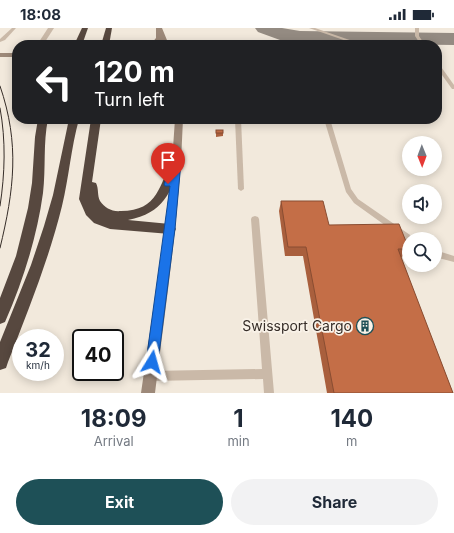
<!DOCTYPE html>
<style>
body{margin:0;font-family:Inter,sans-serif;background:#f2f2f3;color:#1f2937;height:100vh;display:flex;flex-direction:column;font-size:15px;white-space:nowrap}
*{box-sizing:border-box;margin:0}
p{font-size:13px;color:#747a83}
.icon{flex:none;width:22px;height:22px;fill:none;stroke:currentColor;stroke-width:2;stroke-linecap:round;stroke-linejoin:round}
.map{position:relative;height:365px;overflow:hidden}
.sheet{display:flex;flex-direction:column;background:#fff;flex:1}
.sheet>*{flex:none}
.guide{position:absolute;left:12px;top:12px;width:430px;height:84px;border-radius:16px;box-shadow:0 2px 10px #0003;background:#202124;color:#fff;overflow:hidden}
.needle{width:26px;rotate:179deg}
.fabs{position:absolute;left:402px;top:108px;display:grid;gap:8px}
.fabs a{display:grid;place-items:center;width:40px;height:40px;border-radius:50%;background:#fff;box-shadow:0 2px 10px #0003;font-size:20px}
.speed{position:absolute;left:12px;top:301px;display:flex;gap:8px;font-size:20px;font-weight:700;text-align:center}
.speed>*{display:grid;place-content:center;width:52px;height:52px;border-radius:50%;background:#fff;box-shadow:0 2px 10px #0003;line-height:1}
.speed small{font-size:10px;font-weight:400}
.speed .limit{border:2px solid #111;border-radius:6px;background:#fff;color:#111}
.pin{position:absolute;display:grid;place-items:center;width:34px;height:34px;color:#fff;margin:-41px -17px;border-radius:50% 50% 50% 0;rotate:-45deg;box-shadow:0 0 4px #0007}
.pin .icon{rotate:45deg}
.me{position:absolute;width:44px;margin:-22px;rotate:8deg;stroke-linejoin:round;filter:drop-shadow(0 0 3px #0008)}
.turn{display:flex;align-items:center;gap:14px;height:84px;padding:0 16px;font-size:18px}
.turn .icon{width:52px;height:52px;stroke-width:2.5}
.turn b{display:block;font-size:28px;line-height:34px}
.eta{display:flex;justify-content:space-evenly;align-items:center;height:68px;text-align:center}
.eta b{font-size:24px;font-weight:700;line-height:28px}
.primary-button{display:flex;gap:8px;margin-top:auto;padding:8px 16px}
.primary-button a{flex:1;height:46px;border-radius:24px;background:#1e5057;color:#fff;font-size:16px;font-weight:700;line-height:46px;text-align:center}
.primary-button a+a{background:#f2f2f3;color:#1f2937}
.status{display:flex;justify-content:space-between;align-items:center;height:28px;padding:0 20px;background:#fff;direction:ltr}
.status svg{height:11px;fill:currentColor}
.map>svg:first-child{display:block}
</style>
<div class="status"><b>18:08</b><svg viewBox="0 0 49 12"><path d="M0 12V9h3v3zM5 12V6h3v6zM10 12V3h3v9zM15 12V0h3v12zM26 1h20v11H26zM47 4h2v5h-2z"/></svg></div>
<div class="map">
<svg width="454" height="365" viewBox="0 0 454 365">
<rect width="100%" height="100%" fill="#f2e9dc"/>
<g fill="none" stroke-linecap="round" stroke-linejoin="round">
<path fill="#948b82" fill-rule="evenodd" d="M 255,0 L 282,0 L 300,3 L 454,5 L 454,17 L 300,15 L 280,12 L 258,4 Z"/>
<g fill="#cab9a8" fill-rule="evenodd">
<path d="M 12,0 L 16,0 L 5,12 L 0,14 L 0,11 Z"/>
<path d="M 309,0 L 315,0 L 364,17 L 358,17 Z"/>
<path d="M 415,0 L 419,0 L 419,8 L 425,17 L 421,17 L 415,8 Z"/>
<path d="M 437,36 L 439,36 L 454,57 L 454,61 L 452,61 L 437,40 Z"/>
<path d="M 235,91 L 241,91 L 244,161 L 241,163 L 238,161 Z"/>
<path d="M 324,91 L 330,91 L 351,161 L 358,171 L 413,209 L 414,211 L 409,211 L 409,214 L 407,213 L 354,175 L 346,164 Z"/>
<path d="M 255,188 L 258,189 L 259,191 L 274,365 L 264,365 L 263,351 L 150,353 L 147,351 L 145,348 L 147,345 L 150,343 L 262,341 L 251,191 L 252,189 Z"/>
<path d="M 435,222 L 454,228 L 454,234 L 435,229 Z"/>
</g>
<path fill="#cab9a8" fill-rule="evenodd" d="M 48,0 L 54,0 L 43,17 L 37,17 Z"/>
<g fill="#9d8979" fill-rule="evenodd">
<path d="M 156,0 L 162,0 L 169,17 L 163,17 L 161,12 L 156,17 L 150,17 L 156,10 Z"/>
<rect x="0" y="25" width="17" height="4"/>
<path d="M 175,91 L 183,91 C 180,183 166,274 155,365 L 141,365 C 154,274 170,183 175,91 Z"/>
</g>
<g fill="#57483f" fill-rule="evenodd">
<path d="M 82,0 L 88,0 L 82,17 L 74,17 Z"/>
<path d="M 106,0 L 112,0 L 109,17 L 101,17 Z"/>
<path d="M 38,91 L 48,91 C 43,115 46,140 43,165 C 37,209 23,253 5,294 L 0,296 L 0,270 L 16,228 L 28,180 L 32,155 L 35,109 Z"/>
<path d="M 69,91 L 79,91 C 71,120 69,149 62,178 C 49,231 28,283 8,334 L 6,340 L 0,342 L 0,314 L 31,237 L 44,198 L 53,167 Z"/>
<path d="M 91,91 L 101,91 L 92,154 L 96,155 C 99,161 97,167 100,173 C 105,180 112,184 121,183 C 159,183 159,156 173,131 L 181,131 L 182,134 C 170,165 164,185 128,192 L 170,196 L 174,197 L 176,201 L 174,205 L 170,206 L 110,201 L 94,195 L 86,187 L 79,171 Z"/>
</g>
<g stroke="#362d28" stroke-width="1">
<path d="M 0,58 C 20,116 14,162 0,220"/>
<path d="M 0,80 C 6,113 5,145 0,178"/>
</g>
</g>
<g fill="#a95f3d">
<path d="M 216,102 L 223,102 L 223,108 L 216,109 Z"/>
<path d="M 281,173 L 329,197 L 409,221 L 401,230 L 453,365 L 327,365 L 303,228 L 285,228 L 279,183 Z"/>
</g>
<g fill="#c46e47" stroke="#894d32">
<rect x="216" y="102" width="7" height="3"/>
<path d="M 281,173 L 323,173 L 329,197 L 399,196 L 409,221 L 398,221 L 453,365 L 334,365 L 306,219 L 288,219 Z"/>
</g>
<path fill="#1a73e8" stroke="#114b97" d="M 174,132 L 180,132 L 181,134 L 175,201 L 158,334 L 156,338 L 152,340 L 148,338 L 146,334 L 170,158 L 165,158 L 164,156 Z"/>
<defs>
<g id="building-ring" transform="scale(0.9)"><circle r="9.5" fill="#f9f2e8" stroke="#1e5057" stroke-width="1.5"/><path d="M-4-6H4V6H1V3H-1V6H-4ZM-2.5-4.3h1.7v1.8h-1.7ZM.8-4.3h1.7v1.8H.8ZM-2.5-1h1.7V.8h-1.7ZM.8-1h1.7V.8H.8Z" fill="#1e5057"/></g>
</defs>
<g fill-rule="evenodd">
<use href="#building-ring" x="365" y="298"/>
</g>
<g text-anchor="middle" stroke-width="3.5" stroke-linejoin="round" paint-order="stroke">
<g font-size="14" fill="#362d28" stroke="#f9f2e8" text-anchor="end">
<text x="352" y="303">Swissport Cargo</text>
</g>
</g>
</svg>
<div class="fabs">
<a><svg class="needle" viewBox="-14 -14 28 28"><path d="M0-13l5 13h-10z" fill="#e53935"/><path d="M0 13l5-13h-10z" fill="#747a83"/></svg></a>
<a><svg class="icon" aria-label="sound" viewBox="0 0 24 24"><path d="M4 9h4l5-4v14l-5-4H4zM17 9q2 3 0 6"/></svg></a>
<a><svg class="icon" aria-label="search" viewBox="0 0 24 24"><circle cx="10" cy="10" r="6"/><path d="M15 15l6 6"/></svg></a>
</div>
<div class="speed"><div>32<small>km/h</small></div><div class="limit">40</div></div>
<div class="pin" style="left:168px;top:156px;background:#d93025"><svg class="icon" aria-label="arrive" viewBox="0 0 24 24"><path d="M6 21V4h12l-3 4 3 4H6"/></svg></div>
<svg class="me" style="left:152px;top:334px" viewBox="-20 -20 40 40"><path d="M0-17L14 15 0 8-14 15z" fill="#1a73e8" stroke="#fff" stroke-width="4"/></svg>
<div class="guide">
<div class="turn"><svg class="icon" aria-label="left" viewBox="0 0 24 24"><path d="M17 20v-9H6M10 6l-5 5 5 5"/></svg><div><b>120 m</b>Turn left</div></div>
</div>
</div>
<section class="sheet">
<div class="eta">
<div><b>18:09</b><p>Arrival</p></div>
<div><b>1</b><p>min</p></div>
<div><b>140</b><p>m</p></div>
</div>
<div class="primary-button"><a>Exit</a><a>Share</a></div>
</section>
